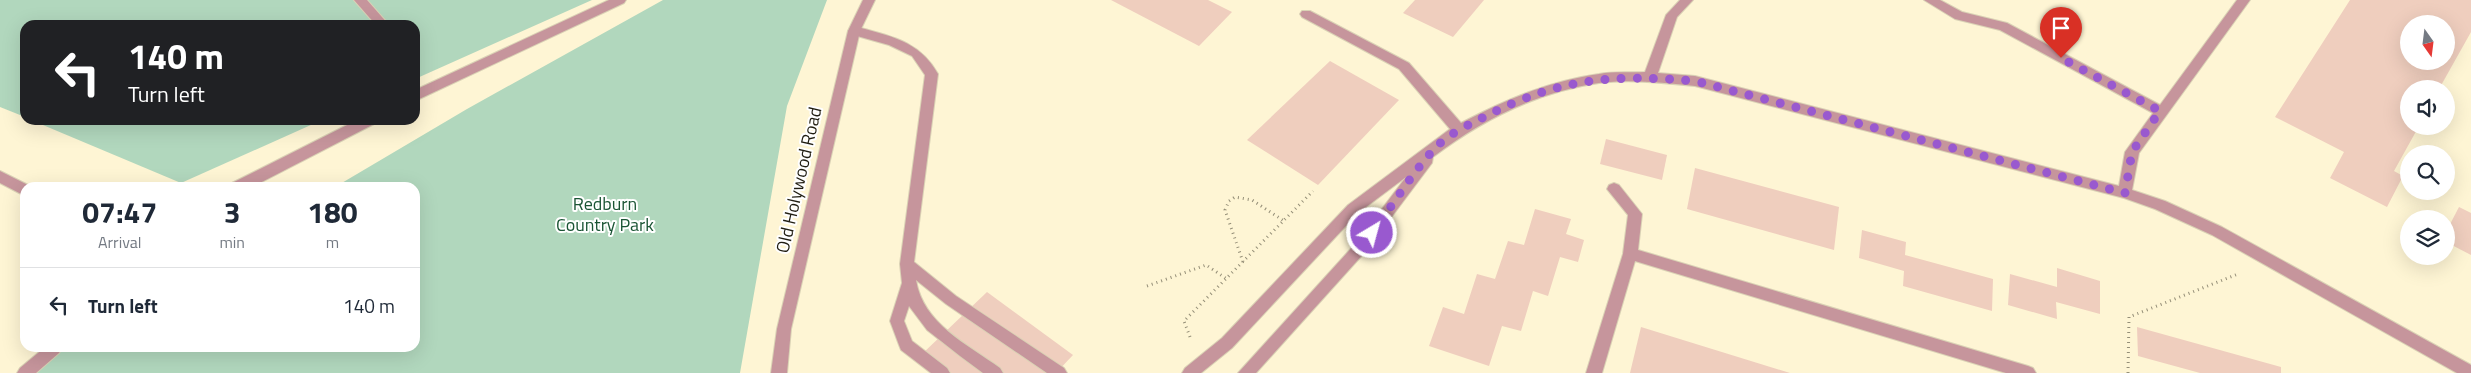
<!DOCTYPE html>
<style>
body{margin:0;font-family:"Titillium Web",sans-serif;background:#f6f6f7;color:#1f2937;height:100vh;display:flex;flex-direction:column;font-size:19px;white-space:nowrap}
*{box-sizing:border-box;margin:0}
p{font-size:16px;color:#747a83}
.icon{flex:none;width:28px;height:28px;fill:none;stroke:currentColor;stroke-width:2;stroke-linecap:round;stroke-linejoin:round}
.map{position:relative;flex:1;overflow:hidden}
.details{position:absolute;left:20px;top:182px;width:400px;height:170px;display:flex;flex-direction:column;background:#fff;border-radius:15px;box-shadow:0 5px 20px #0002}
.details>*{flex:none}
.guide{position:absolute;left:20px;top:20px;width:400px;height:105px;border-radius:15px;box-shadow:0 5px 20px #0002;background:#202124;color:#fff;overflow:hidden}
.needle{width:32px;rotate:166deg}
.controls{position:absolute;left:2400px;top:15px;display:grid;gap:10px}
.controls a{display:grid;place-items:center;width:55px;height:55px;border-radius:50%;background:#fff;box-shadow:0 5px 20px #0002;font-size:25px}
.pin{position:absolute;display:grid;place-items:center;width:42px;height:42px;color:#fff;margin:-51px -21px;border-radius:50% 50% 50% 0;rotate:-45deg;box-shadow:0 0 5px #0007}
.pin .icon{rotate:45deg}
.me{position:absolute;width:55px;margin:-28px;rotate:37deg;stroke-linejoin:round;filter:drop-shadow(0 0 4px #0008)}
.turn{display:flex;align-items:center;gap:18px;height:105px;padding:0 25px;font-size:22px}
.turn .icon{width:65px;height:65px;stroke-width:2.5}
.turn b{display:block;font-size:35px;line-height:42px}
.eta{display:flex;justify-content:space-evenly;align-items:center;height:85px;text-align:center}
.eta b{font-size:30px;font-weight:700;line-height:35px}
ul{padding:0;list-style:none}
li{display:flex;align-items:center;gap:15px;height:75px;padding:0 25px;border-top:1px solid #e0e1e3}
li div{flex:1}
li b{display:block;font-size:19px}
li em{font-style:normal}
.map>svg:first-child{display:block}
</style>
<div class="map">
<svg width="2471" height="373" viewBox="0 0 2471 373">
<rect width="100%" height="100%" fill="#fef5d4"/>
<g fill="#b1d7bd">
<path d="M 0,0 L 592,0 L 415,79 L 415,25 L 25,25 L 25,117 L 0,107 Z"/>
<path d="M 663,0 L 827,0 L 787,106 L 740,373 L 25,373 L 67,348 L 415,348 L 415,188 L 335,187 L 467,109 Z"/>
<path d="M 31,120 L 322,120 L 181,183 Z"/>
</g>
<g fill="#efcebe" fill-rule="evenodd">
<path d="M 1111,0 L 1208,0 L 1232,12 L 1199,46 Z"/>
<path d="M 1415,0 L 1484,0 L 1453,37 L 1403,13 Z"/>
<path d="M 2350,0 L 2471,0 L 2471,32 L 2439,89 L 2409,89 L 2409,126 L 2419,126 L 2394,171 L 2403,176 L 2387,207 L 2330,178 L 2344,152 L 2275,117 ZM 2409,24 L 2446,24 L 2446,61 L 2409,61 Z"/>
<path d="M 1330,61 L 1399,100 L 1318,185 L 1247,140 Z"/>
<path d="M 1606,139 L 1667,155 L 1662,180 L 1600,164 Z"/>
<path d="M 1695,168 L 1839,207 L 1834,250 L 1687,209 Z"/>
<path d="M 2459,207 L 2471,213 L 2471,255 L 2446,242 L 2446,232 Z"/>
<path d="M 1535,209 L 1571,219 L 1566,234 L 1584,240 L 1578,262 L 1560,257 L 1548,296 L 1533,291 L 1521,331 L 1502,326 L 1489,366 L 1429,346 L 1443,307 L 1464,314 L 1477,274 L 1495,279 L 1508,241 L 1524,245 Z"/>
<path d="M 1862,230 L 1906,242 L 1905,255 L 1993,279 L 1992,311 L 1903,286 L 1904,271 L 1859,258 Z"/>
<path d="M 2057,268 L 2100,281 L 2100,314 L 2056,302 L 2057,319 L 2008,305 L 2010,274 L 2057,287 Z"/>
<path d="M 987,292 L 1073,355 L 1056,373 L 945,373 L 921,355 Z"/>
<path d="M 1641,327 L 1790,373 L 1630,373 Z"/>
<path d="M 2137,327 L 2281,367 L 2281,373 L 2200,373 L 2138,356 Z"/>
</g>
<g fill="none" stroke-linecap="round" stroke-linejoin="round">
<g stroke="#dad2b5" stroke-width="2">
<g id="service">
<path d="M 354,0 L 367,0 L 389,25 L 376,25 Z"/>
<path d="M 609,0 L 626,0 L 624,3 L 415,101 L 415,90 Z"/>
<path d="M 1680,0 L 1693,0 L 1677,17 L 1658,73 L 1695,76 L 2119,186 L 2125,152 L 2153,113 L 2000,30 L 1955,19 L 1924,0 L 1940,0 L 1962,12 L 2007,23 L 2160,105 L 2237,0 L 2250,0 L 2139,153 L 2132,190 L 2165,201 L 2222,227 L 2471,365 L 2471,373 L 2457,373 L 2212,235 L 2155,209 L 2124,198 L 1695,86 C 1664,83 1631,79 1599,83 C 1537,92 1482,120 1433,157 L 1432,163 L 1366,251 L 1256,373 L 1238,373 L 1356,243 L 1406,177 L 1358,213 L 1232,348 L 1201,373 L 1182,373 L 1185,368 L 1222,338 L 1348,205 L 1450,129 L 1399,69 L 1302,17 L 1300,14 L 1302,11 L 1310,11 L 1409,63 L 1461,123 C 1505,100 1549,81 1599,74 C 1614,71 1630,73 1645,72 L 1666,15 Z"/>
<path d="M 854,26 C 889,36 919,40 938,74 L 914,262 L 956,296 L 1064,368 L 1067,373 L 1047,373 L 946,304 L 916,280 C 923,324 967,344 1000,368 L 1003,373 L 983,373 L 960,356 L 927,330 L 909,306 L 904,321 L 912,341 L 947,368 L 950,373 L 931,373 L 901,350 L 899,345 L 890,321 L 902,283 L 900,264 L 925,75 L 912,56 L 889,45 L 850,34 L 848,31 Z"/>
<path d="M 357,120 L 376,120 L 374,124 L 250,188 L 228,188 L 230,184 Z"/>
<path d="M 0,171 L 30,186 L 25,188 L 25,196 L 0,183 Z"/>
<path d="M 1614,183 L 1619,185 L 1642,214 L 1638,250 L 2028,366 L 2033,368 L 2036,373 L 2006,373 L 1635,261 L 1602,373 L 1586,373 L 1623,254 L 1628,215 L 1607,189 L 1609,185 Z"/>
<path d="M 44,348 L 62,348 L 59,353 L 36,373 L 17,373 L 20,368 Z"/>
</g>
</g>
<g stroke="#dad2b5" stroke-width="2">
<path id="tertiary" d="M 863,0 L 875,0 L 860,31 L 791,329 L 787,373 L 771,373 L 777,329 L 848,31 Z"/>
</g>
<g stroke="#958f78" stroke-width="3" stroke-dasharray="1 4" stroke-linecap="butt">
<path d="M 1243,262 L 1225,210 L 1229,201 L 1235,197 L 1252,200 L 1284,221"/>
<path d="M 1147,286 L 1206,265 L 1227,279"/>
<path d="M 1190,337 L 1184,321 L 1313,191"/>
<path d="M 2128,373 L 2129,317 L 2238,274"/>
</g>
<use href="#service" fill="#c6959c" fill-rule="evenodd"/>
<use href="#tertiary" fill="#c6959c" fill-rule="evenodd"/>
</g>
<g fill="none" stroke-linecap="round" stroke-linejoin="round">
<path stroke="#9959cf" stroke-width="9" stroke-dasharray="0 16.2" d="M 1372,233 C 1393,205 1412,173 1436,147 C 1449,134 1468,125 1484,117 C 1559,78 1612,74 1695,81 L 2125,193 L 2132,152 L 2160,111 L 2061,58"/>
</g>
<g text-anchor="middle" stroke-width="4" stroke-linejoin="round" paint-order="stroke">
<g font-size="18" fill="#201d11" stroke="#fff">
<text transform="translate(799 180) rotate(-77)" y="6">Old Holywood Road</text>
</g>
<g font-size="18" fill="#1a5434" stroke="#fff">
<text x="605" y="210">Redburn<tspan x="605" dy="21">Country Park</tspan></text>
</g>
</g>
</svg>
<div class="controls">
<a><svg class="needle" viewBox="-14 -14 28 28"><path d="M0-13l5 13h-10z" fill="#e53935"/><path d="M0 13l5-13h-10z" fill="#747a83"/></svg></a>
<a><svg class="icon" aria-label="sound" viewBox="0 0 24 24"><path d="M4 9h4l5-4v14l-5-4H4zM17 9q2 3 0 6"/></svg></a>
<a><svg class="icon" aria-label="search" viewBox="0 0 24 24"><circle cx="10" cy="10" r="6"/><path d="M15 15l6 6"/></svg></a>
<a><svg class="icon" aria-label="layers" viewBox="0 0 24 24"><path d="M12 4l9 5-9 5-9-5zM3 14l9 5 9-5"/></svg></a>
</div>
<div class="pin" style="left:2061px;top:58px;background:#d93025"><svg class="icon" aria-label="arrive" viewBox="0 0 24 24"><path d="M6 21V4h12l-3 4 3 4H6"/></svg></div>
<svg class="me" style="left:1372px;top:233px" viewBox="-20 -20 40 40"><circle r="17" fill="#9959cf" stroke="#fff" stroke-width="3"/><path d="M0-11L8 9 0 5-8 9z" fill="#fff"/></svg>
<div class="guide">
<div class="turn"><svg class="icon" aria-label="left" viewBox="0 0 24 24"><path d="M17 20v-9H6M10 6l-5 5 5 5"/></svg><div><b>140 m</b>Turn left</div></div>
</div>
<section class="details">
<div class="eta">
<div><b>07:47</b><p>Arrival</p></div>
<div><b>3</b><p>min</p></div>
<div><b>180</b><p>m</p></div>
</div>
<ul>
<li><svg class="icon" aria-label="left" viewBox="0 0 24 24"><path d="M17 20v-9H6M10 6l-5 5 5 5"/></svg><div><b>Turn left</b></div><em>140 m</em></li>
</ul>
</section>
</div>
